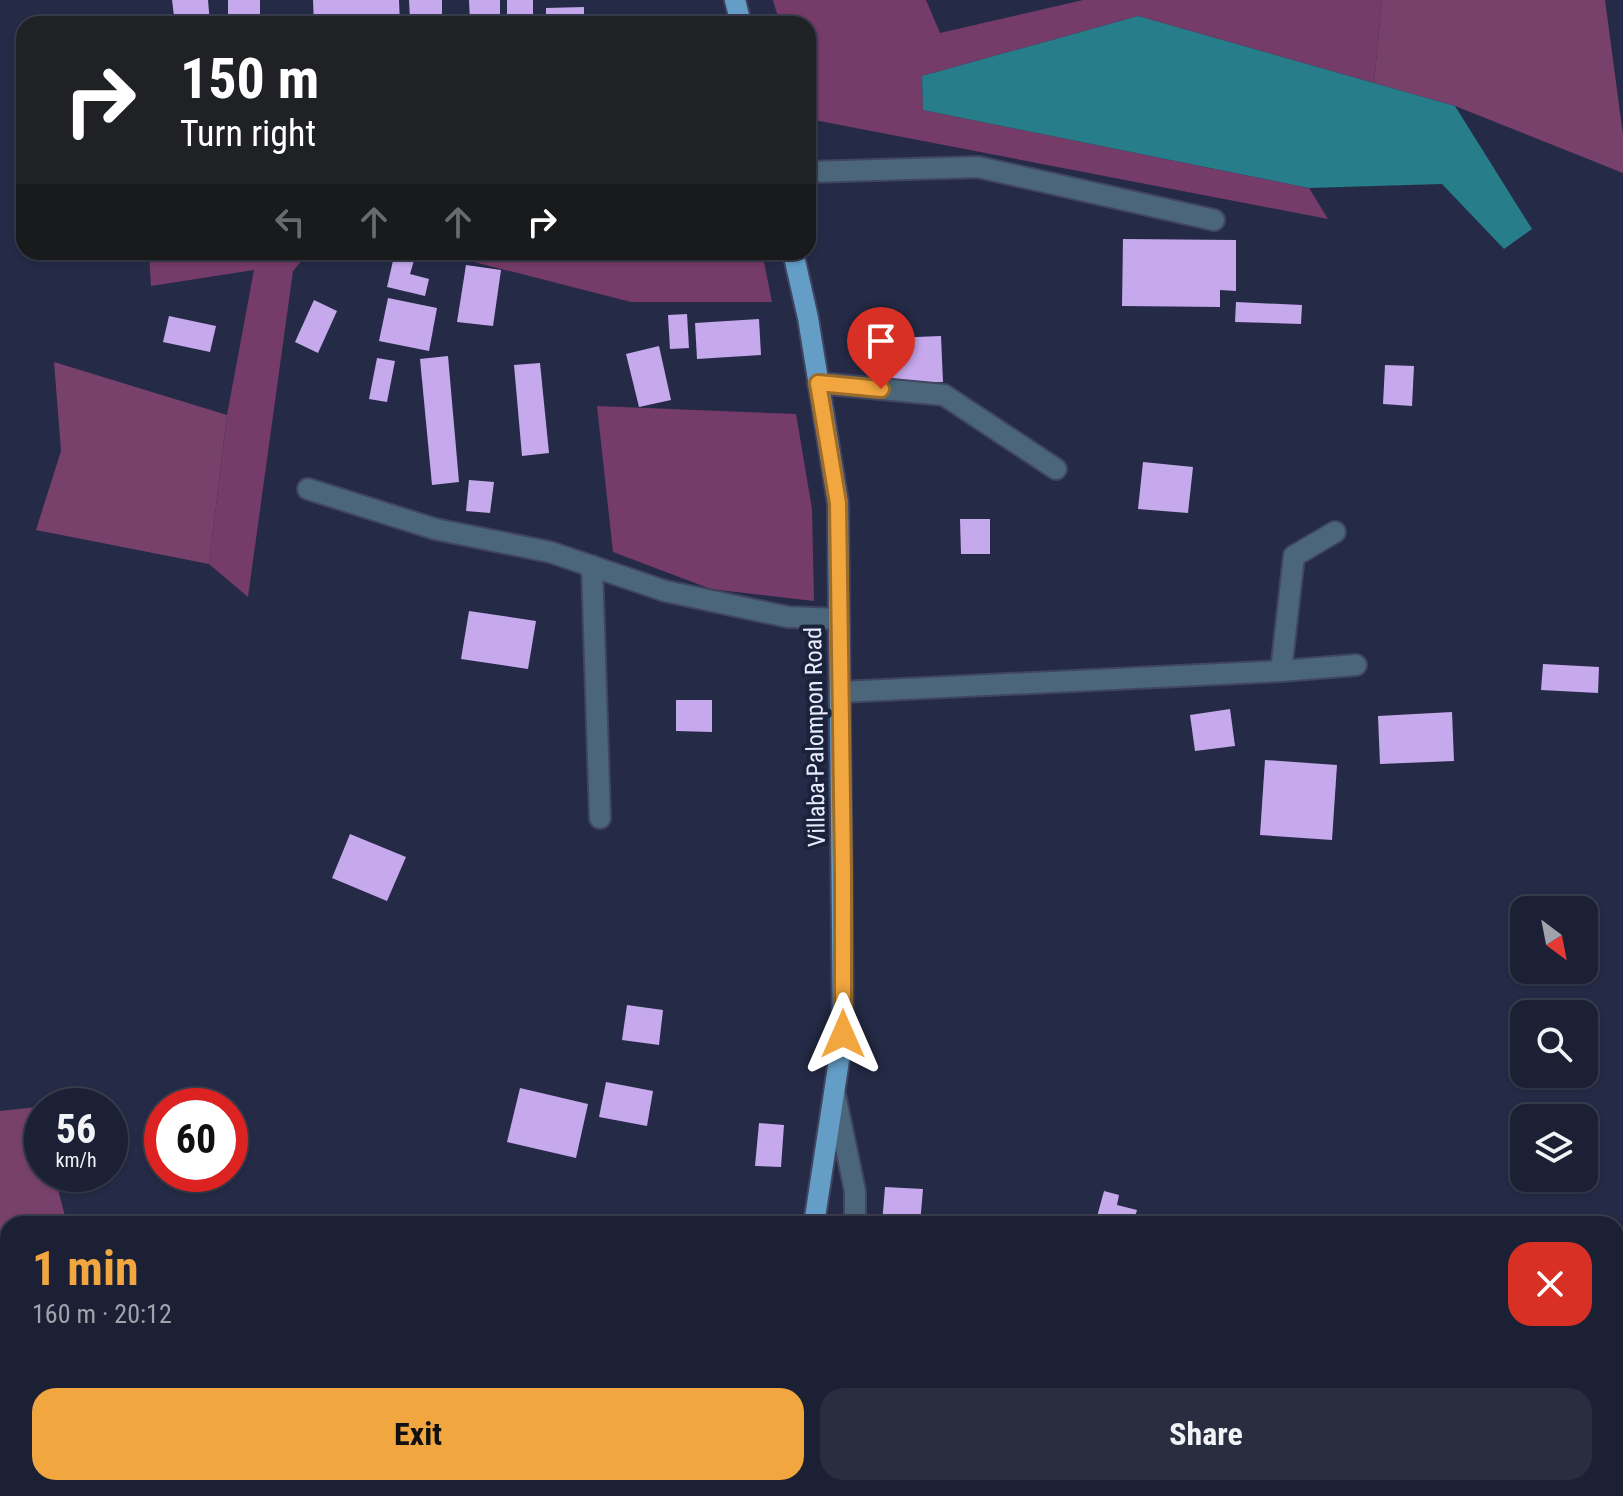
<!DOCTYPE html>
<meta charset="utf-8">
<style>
body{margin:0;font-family:"Roboto Condensed",sans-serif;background:#292d40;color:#f1f3f6;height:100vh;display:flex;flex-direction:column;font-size:30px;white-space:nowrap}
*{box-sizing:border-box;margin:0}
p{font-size:26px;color:#a0a3ac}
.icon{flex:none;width:44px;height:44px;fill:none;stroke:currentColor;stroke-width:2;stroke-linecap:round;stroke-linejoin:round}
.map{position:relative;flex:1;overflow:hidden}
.panel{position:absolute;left:0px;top:1216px;width:1624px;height:280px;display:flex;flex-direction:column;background:#1c2034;border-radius:24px 24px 0 0;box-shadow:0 2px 6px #0004,0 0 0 2px #3a3e4f}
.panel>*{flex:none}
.banner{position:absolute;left:16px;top:16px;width:800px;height:244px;border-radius:24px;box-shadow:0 2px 6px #0004,0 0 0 2px #3a3e4f;background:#202124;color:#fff;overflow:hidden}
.needle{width:52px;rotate:148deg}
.tools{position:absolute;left:1510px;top:896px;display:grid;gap:16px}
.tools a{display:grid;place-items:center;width:88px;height:88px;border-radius:16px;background:#1c2034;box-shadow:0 2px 6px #0004,0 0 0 2px #3a3e4f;font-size:40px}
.speed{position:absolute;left:24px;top:1088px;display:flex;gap:16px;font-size:40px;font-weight:700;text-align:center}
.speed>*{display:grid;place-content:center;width:104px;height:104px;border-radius:50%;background:#1c2034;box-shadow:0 2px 6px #0004,0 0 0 2px #3a3e4f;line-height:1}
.speed small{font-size:20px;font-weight:400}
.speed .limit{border:12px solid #d22;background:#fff;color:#111}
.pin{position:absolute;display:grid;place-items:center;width:68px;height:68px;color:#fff;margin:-82px -34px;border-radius:50% 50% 50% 0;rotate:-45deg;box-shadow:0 0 8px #0007}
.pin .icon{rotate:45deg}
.me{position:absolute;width:88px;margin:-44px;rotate:0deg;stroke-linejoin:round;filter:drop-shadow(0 0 6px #0008)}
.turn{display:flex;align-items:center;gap:28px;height:168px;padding:0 32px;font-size:36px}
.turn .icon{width:104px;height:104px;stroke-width:2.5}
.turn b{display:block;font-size:56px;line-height:68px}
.lanes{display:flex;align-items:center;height:76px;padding:0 32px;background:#0003;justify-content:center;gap:40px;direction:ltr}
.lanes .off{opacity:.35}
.round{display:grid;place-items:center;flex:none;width:84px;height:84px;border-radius:24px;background:#292d40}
.headline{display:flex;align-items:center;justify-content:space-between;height:136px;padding:0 32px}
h1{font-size:48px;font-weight:700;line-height:60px;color:#f1a63f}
.cta{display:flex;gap:16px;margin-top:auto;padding:16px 32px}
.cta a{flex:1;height:92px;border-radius:24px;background:#f1a63f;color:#111;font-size:32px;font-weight:700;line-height:92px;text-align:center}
.cta a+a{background:#292d40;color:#f1f3f6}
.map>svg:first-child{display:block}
</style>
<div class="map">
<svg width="1623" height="1496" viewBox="0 0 1623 1496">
<rect width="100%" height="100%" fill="#252b46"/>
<g fill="#78416c">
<path d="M 1382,0 L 1605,0 L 1623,135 L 1623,173 L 1455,106 L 1374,83 Z"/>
<path d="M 54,362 L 227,415 L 209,564 L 36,530 L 61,451 Z"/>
<path d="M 38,1107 L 42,1124 L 42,1174 L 54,1174 L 67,1224 L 8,1224 L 8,1488 L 54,1488 L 48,1496 L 0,1496 L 0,1111 Z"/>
<path d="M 1203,1488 L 1391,1488 L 1391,1496 L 1200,1496 Z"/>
</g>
<g fill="#753b69">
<path d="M 773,0 L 926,0 L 940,33 L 1083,0 L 1382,0 L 1374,83 L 1138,16 L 922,76 L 923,110 L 1309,188 L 1328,219 L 809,119 L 808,24 L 780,24 Z"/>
<path d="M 149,252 L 309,252 L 293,271 L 248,597 L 209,564 L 227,415 L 254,270 L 151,286 Z"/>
<path d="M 435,252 L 762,252 L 772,302 L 631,302 Z"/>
<path d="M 597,406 L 796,414 L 812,509 L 814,601 L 711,589 L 613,552 Z"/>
</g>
<path fill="#277d89" d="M 1138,16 L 1455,106 L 1532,229 L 1504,249 L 1442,184 L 1309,188 L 923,110 L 922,76 Z"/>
<g fill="#c6a8ed">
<path d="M 172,0 L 208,0 L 210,24 L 175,24 Z"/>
<rect x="228" y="0" width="32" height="24"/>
<path d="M 313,0 L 399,0 L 400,24 L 314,24 Z"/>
<path d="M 409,0 L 442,0 L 442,17 L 410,19 Z"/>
<path d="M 469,0 L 500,0 L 500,22 L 470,23 Z"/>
<rect x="507" y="0" width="26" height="21"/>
<path d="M 584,7 L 584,24 L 546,24 L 546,8 Z"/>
<path d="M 1123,239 L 1236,240 L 1236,291 L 1220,290 L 1220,307 L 1122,306 Z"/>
<path d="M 395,252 L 415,257 L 410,274 L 429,279 L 425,296 L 387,287 Z"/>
<path d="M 466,265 L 501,270 L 493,326 L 457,322 Z"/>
<path d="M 388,298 L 437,308 L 429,351 L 379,341 Z"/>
<path d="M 314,300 L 337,311 L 318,353 L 295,342 Z"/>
<path d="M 1236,302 L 1302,305 L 1301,324 L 1235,322 Z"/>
<path d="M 687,314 L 689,348 L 670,349 L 668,315 Z"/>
<path d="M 169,316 L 216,326 L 210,352 L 163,342 Z"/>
<path d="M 759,319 L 761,355 L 697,359 L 695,323 Z"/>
<path d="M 941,336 L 943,382 L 892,384 L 891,338 Z"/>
<path d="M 659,346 L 671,400 L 639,407 L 626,354 Z"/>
<path d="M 448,356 L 459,482 L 432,485 L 420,359 Z"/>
<path d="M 377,358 L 395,361 L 387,402 L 369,399 Z"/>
<path d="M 540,363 L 549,453 L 522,456 L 514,365 Z"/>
<path d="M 1385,365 L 1414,366 L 1412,406 L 1383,404 Z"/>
<path d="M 1143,462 L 1193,467 L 1188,513 L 1138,509 Z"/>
<path d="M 469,480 L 494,482 L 490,513 L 466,511 Z"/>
<path d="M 960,519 L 990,519 L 990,554 L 961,554 Z"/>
<path d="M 469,611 L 536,621 L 528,669 L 461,659 Z"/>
<path d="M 1543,664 L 1599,667 L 1598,693 L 1541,690 Z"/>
<path d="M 676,700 L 712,700 L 712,732 L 676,731 Z"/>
<path d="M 1230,709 L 1235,746 L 1195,751 L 1190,715 Z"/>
<path d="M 1452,712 L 1454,761 L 1380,764 L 1378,716 Z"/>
<path d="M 1265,760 L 1337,765 L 1332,840 L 1260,835 Z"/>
<path d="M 350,834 L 406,857 L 387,901 L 332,878 Z"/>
<path d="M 627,1005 L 663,1010 L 659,1045 L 622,1040 Z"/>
<path d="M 606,1082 L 653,1091 L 647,1126 L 599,1117 Z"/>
<path d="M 520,1088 L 588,1104 L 576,1158 L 507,1142 Z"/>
<path d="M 759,1123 L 784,1125 L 781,1167 L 755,1166 Z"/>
<path d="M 885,1187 L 923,1189 L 920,1224 L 882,1224 Z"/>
<path d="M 1104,1191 L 1119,1195 L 1117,1205 L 1137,1210 L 1133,1224 L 1095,1224 Z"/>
</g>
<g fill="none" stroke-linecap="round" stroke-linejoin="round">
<g stroke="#404660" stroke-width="24">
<g id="street">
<path d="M 808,172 L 978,167 L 1214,220"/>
<path d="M 818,383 L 944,395 L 1056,469"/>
<path d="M 308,489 L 435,529 L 550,552 L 665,591 L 788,617 L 839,619"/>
<path d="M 592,566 L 600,818"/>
<path d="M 1281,671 L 1294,556 L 1335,532"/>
<path d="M 841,692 L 1281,671 L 1356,665"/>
<path d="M 835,1095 L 855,1191 L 855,1224"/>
<path d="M 853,1496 L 853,1488"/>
</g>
</g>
<g stroke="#404660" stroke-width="24">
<g id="primary">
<path d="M 735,0 L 741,24"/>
<path d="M 793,252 L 808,318 L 838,503 L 843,1034 L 814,1224"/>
<path d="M 713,1496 L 716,1488"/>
</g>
</g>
<use href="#street" stroke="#4b667a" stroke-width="20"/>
<use href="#primary" stroke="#649ec7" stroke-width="20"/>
</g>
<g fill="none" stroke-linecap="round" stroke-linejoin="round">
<g stroke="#9d6c29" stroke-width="20">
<path id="route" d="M 843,1034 L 843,871 L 838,503 L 818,383 L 881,389"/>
</g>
<use href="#route" stroke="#f1a63f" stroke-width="14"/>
</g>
<g text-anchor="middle" stroke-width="8" stroke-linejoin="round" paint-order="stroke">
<g font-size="24" fill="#e7ecfe" stroke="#1b223b">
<text transform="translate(815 737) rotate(-91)" y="8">Villaba-Palompon Road</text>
</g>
</g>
</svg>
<div class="tools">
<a><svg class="needle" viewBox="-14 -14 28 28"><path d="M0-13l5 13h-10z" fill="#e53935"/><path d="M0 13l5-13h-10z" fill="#a0a3ac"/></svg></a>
<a><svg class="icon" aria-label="search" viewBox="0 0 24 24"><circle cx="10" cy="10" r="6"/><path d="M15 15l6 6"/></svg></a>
<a><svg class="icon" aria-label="layers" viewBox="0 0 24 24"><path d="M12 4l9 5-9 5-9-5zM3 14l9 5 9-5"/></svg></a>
</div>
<div class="speed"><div>56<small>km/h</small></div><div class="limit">60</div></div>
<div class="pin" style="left:881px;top:389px;background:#d93025"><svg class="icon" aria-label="arrive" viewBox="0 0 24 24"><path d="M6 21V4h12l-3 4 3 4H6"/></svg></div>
<svg class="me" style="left:843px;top:1034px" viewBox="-20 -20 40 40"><path d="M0-17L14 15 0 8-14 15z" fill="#f1a63f" stroke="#fff" stroke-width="4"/></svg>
<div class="banner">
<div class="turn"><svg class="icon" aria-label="right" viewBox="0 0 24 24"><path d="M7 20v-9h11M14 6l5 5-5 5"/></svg><div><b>150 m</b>Turn right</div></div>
<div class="lanes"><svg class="icon off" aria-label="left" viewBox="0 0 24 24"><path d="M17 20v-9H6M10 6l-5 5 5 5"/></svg><svg class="icon off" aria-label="ahead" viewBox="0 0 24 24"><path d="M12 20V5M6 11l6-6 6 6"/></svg><svg class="icon off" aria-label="ahead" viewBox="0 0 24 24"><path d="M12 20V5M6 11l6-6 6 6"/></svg><svg class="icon" aria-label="right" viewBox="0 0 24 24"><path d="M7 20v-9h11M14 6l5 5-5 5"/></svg></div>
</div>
<section class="panel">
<div class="headline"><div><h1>1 min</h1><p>160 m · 20:12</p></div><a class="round" style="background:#d93025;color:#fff"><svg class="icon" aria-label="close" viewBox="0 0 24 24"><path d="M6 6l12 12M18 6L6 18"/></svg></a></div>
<div class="cta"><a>Exit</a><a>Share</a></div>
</section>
</div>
